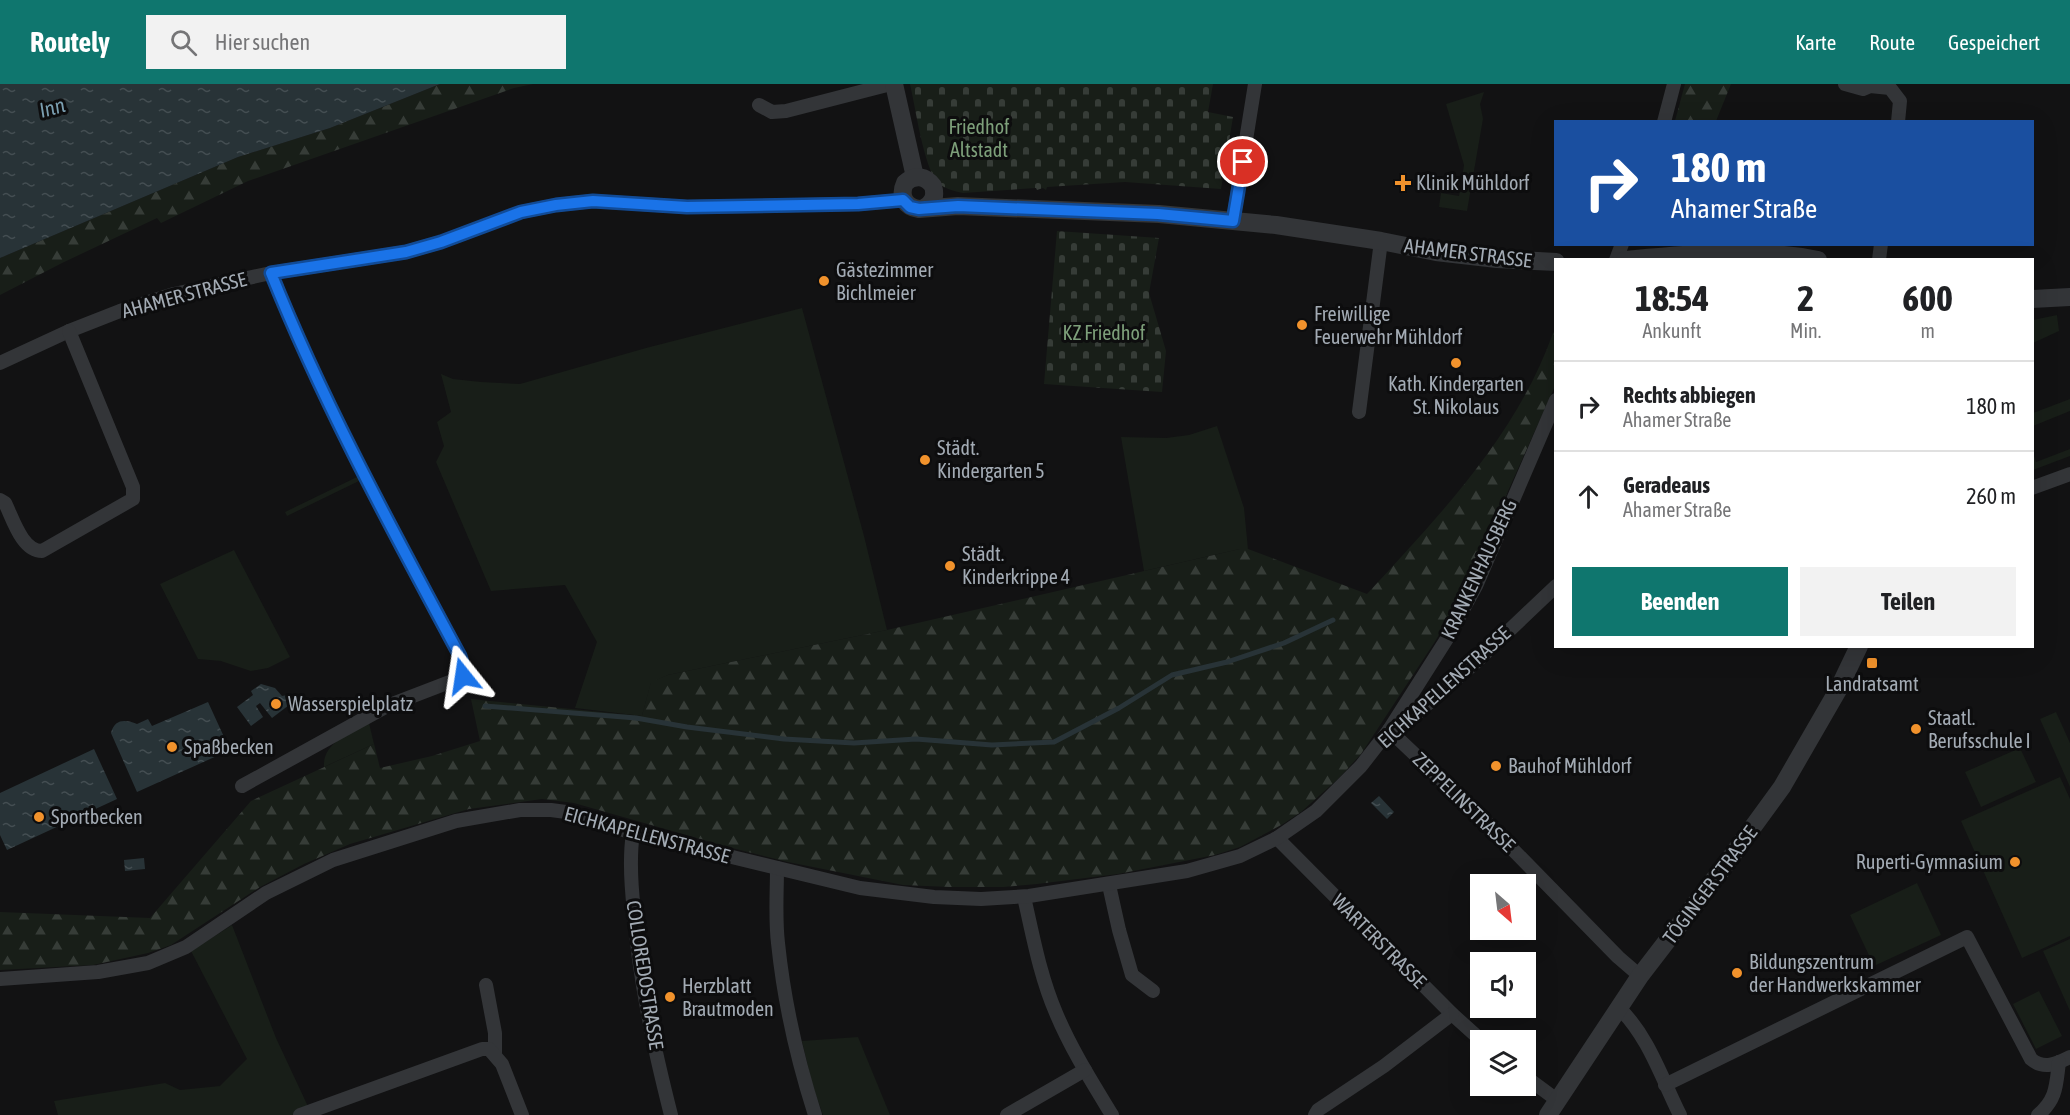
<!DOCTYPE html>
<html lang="de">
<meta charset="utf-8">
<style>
body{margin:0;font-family:"Asap Condensed",sans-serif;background:#f2f2f2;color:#202124;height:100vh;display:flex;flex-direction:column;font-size:22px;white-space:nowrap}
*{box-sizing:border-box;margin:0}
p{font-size:20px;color:#757577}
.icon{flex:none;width:33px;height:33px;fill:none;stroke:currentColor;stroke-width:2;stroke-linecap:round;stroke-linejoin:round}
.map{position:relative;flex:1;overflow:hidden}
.drawer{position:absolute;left:1554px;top:174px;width:480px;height:390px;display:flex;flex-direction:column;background:#fff;border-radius:0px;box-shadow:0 6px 24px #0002}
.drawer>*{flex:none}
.banner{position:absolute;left:1554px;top:36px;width:480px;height:126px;border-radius:0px;box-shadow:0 6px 24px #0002;background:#1a4fa0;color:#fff;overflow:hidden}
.needle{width:39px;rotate:152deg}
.tools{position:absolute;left:1470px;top:790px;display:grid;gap:12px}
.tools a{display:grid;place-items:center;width:66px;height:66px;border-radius:0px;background:#fff;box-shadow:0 6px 24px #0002;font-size:30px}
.pin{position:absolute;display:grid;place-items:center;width:51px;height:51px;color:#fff;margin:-26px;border:3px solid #fff;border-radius:50%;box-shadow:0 2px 6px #0007}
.me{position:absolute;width:66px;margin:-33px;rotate:345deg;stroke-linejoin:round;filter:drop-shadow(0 0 4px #0008)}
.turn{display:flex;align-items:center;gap:21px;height:126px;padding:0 18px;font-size:27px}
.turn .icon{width:78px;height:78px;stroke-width:2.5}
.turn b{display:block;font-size:42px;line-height:51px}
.eta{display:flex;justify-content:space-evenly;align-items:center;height:102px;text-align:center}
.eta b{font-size:36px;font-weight:700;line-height:42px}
.action{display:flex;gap:12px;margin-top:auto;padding:12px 18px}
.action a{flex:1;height:69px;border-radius:0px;background:#0f766e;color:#fff;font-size:24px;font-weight:700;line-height:69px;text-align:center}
.action a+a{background:#f2f2f2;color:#202124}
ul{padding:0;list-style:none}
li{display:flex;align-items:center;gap:18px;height:90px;padding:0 18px;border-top:2px solid #e0e0e0}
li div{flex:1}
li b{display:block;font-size:22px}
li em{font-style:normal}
header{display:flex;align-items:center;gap:36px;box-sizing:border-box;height:84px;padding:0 30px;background:#0f766e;color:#fff}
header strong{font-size:28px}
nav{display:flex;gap:33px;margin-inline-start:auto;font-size:21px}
.search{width:420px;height:54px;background:#f2f2f2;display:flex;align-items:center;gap:15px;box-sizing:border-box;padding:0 21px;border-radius:0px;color:#757577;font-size:22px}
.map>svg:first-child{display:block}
</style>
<header>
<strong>Routely</strong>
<div class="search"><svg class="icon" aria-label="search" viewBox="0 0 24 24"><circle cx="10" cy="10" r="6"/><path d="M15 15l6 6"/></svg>Hier suchen</div>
<nav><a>Karte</a><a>Route</a><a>Gespeichert</a></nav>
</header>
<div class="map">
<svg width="2070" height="1031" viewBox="0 0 2070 1031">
<defs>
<pattern id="forest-firs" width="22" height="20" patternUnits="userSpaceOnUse" patternTransform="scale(1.5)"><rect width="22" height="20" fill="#181e18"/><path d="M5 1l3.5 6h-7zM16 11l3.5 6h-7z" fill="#363c37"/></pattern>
<pattern id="cemetery-stones" width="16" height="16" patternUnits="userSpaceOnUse" patternTransform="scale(1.5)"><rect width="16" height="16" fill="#181e18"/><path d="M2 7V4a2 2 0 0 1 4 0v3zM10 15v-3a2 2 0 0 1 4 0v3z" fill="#363c37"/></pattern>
<pattern id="water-ripples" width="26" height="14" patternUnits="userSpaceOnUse" patternTransform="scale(1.5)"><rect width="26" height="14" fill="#283337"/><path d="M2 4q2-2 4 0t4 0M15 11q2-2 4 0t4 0" fill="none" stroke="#444e52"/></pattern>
</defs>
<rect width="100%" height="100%" fill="#121213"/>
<g fill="#181e18">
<path d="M 1484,8 L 1480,20 L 1483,35 L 1467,127 L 1439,123 L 1441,109 L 1459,112 L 1464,81 L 1446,20 Z"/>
<path d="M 802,224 L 864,452 L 887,546 L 668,591 L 651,599 L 642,632 L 575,624 L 597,558 L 565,501 L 491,507 L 436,378 L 444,362 L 437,338 L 451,328 L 441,290 L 453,295 L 481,298 L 520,300 L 646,264 Z"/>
<path d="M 2057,231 L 2059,247 L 2033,259 L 2033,236 Z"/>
<path d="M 2070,315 L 2070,327 L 2033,342 L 2033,329 Z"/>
<path d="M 1217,342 L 1244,424 L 1248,465 L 1240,465 L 1144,487 L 1121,353 L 1166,354 L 1189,351 Z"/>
<path d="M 2070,365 L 2070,372 L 2033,386 L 2033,369 L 2036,378 Z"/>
<path d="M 359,392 L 361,396 L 287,432 L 285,428 Z"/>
<path d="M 234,466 L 290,573 L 268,584 L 251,587 L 221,577 L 198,575 L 160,500 Z"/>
<path d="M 2056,628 L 2070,659 L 2070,703 L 2040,635 Z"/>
<path d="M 369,639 L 374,660 L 324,683 C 322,659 351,648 369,639 Z"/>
<path d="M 2020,664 L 2036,698 L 1981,723 L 1965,688 Z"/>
<path d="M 2060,693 L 2070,715 L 2070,852 L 2022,874 L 1961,737 Z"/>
<path d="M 1917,799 L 1941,851 L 1874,882 L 1850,831 Z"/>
<path d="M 232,841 L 276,954 L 312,1031 L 58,1031 L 54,1017 L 165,999 L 180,1006 L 220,1002 L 247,975 L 191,867 Z"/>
<path d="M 2070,855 L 2070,927 L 2043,867 Z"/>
<path d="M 2039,907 L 2062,952 L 2036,965 L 2013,920 Z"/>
<path d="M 858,953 L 890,1031 L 823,1031 L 812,1000 L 802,957 Z"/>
</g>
<g fill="url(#forest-firs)">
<path d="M 440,0 L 533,0 L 514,4 L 248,97 L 161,139 L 157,134 L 62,179 L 0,211 L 0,174 L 238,73 L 330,44 Z"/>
<path d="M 1685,0 L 1731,0 L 1716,37 L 1675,37 Z"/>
<path d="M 1555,247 L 1555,302 L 1457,521 L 1434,559 L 1361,670 L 1339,694 L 1301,728 L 1283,740 L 1240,763 L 1215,771 L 1118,790 L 1037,800 L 1003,803 L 950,803 L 903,801 L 788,778 L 732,764 L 574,719 L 542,715 L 469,725 L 350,760 L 304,780 L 260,803 L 171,861 L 148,869 L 93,881 L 0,886 L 0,828 L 150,834 L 251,717 L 374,660 L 380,684 L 432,672 L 480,657 L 471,615 L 642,632 L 651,598 L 668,591 L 887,546 L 1240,465 L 1248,465 L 1367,510 C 1439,432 1517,351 1553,249 Z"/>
</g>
<g fill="url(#cemetery-stones)">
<path d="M 910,0 L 1213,0 L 1208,28 L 1233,33 L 1221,105 L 1125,98 L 1047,103 L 1046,106 L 1043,104 L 1037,106 L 1036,104 L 963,109 C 954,107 945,105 938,99 C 924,85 915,21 910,0 Z"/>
<path d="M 1057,147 L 1159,154 L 1149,209 L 1166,267 L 1162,308 L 1044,300 Z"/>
</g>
<g fill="url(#water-ripples)">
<path d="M 0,0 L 440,0 L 330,44 L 238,73 L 0,174 Z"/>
<path d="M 261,600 L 275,604 L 282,612 L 288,611 L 293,618 L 272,634 L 260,619 L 256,622 L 263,633 L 251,642 L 237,623 L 253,611 L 251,607 Z"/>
<path d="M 208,618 L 230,666 L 137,708 L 111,649 C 115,634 126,636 137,640 L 148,635 L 152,642 Z"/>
<path d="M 94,665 L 117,715 L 7,766 L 0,751 L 0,709 Z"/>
<path d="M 1379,712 L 1394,728 L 1387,735 L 1371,719 Z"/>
<path d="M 144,774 L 145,785 L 125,787 L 124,776 Z"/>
</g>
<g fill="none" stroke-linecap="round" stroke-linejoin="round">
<path stroke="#283337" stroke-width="5" d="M 485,622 L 636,634 L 687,643 L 784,655 L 854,659 L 916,655 L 992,661 L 1054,658 L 1119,624 L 1172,591 L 1227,578 L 1284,559 L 1333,536"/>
<g stroke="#333538" stroke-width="14">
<path d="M 1845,0 L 1863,5 L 1870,2 L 1890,4 L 1900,17 L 1898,38"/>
<path d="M 759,21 L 772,28 L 786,27 L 891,0"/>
<path d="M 1664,38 L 1674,0"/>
<path d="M 1233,137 L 1255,0"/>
<path d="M 1616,176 L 1622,160"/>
<path d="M 1879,176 L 1881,160"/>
<path d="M 0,279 L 69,247 L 120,227 L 174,210 L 271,189 L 406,168 L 441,158 L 521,128 L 556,121 L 593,117 L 687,123 L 858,120 L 903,116"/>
<path d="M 1359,328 L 1381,157"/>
<path d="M 2032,404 L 2070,390"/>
<path d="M 0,416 L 5,419 C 13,435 22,467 42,467 L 133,415 L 133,403 L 69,247"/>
<path d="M 1389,646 L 1486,738 L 1618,873 L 1640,892"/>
<path d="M 1389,646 L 1399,644 L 1409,636 L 1476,578 L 1556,502"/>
<path d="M 242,702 L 387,622 L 460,594 L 463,592 L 464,584 L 460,572 C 393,447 324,321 271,189"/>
<path d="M 633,749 C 629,775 631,801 634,827 C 639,896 654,964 671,1031"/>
<path d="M 1277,754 L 1452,930 L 1482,957"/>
<path d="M 777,784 C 777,809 775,834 778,859 C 784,917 797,975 815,1031"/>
<path d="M 1109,801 L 1119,846 L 1132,891 L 1153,907"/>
<path d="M 1024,813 C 1033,852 1040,892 1056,929 C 1071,965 1092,998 1112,1031"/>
<path d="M 0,895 L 98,888 L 148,879 L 186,863 L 266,809 L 333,776 L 456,737 L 520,726 L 551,726 L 566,728 L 633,749 L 860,804 L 934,813 L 981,815 L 1029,812 L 1187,787 L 1240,772 L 1277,754 L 1316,727 L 1361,682 L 1389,646 L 1448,553 L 1476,502 L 1556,316"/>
<path d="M 486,901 L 495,949 L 495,970"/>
<path d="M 1618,923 C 1648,951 1662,995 1680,1031"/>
<path d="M 1526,993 L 1557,1016"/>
<path d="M 1665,1001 L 1967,853 L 2031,975 C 2044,986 2056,980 2070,973"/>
<path d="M 300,1031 L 482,965 L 489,965 L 502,980 L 522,1031"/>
<path d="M 1007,1031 L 1085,986"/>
<path d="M 1315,1031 L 1318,1026 L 1384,982 L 1452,930"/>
<path d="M 2038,1031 C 2057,1015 2056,1001 2059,978"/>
</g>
<g stroke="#333538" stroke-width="18">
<path d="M 894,0 L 915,93"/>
<path d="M 924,124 C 933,119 936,112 933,102 C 926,92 915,90 905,99 C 899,112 905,123 919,125 L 958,122 L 1159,130 L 1276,141 L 1381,157 L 1436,168 L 1497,175 L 1556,178"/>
<path d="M 1625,176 C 1689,170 1754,163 1818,176"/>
<path d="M 2032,215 L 2070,213"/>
<path d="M 1548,1031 L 1640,892 L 1723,784 L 1782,703 L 1838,606 L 1859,562"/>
</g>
</g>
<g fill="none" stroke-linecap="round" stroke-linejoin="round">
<g stroke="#114b97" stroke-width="15">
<path id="route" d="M 463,592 L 464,584 L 460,572 C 393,447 324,321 271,189 L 406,168 L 441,158 L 521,128 L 556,121 L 593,117 L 687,123 L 858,120 L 903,116 L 910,123 L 919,125 L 958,122 L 1158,130 L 1233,137 L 1243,78"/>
</g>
<use href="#route" stroke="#1a73e8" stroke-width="10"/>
</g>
<g fill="#f1922c" stroke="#0d0d0e" stroke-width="2">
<path d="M1400 90h6v6h6v6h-6v6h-6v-6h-6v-6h6z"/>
<circle cx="824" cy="197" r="6"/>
<circle cx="1302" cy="241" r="6"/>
<circle cx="1456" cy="279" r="6"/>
<circle cx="925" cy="376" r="6"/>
<circle cx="950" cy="482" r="6"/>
<rect x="1866" y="573" width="12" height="12" rx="3"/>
<circle cx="276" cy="620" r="6"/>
<circle cx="1916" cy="645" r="6"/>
<circle cx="172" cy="663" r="6"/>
<circle cx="1496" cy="682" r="6"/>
<circle cx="39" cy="733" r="6"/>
<circle cx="2015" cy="778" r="6"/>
<circle cx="1737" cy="889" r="6"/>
<circle cx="670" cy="913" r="6"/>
</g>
<g text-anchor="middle" stroke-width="6" stroke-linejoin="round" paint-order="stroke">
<g font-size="20" fill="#7d9f7a" stroke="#0d0d0e">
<text x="979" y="50">Friedhof<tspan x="979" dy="23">Altstadt</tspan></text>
<text x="1104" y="256">KZ Friedhof</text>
</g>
<g font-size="20" fill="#a3abb4" stroke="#0d0d0e" text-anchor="start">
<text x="1416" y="106">Klinik Mühldorf</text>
<text x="836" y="193">Gästezimmer<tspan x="836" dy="23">Bichlmeier</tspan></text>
<text x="1314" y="237">Freiwillige<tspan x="1314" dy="23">Feuerwehr Mühldorf</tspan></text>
<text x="1456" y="307" text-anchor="middle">Kath. Kindergarten<tspan x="1456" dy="23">St. Nikolaus</tspan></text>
<text x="937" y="371">Städt.<tspan x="937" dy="23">Kindergarten 5</tspan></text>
<text x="962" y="477">Städt.<tspan x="962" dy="23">Kinderkrippe 4</tspan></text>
<text x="1872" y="607" text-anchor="middle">Landratsamt</text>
<text x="288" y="627">Wasserspielplatz</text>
<text x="1928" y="641">Staatl.<tspan x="1928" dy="23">Berufsschule I</tspan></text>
<text x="184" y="670">Spaßbecken</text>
<text x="1508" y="689">Bauhof Mühldorf</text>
<text x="51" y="740">Sportbecken</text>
<text x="2003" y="785" text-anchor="end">Ruperti-Gymnasium</text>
<text x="1749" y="885">Bildungszentrum<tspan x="1749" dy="23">der Handwerkskammer</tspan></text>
<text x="682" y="909">Herzblatt<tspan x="682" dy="23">Brautmoden</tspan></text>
</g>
<g font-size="20" fill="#a3abb4" stroke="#0d0d0e">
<text transform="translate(1468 169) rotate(7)" y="7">AHAMER STRASSE</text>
<text transform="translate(184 211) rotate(-15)" y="7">AHAMER STRASSE</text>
<text transform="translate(1479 485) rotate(-65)" y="7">KRANKENHAUSBERG</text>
<text transform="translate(1444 603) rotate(-42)" y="7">EICHKAPELLENSTRASSE</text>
<text transform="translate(1464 718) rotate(44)" y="7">ZEPPELINSTRASSE</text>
<text transform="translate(647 751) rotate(15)" y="7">EICHKAPELLENSTRASSE</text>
<text transform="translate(1710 801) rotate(-53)" y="7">TÖGINGER STRASSE</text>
<text transform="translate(1379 857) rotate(45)" y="7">WARTERSTRASSE</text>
<text transform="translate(645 891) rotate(81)" y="7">COLLOREDOSTRASSE</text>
</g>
<g font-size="21" font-style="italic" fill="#7a9eb0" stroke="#0d0d0e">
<text transform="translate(52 24) rotate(-15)" y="7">Inn</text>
</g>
</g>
</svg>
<div class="tools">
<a><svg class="needle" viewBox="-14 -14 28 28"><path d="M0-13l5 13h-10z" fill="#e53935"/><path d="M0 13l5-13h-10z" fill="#757577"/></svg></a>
<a><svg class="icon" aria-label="sound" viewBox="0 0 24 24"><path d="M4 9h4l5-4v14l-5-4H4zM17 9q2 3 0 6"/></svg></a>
<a><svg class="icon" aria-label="layers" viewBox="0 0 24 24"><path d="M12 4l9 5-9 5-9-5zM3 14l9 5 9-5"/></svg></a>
</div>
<div class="pin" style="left:1243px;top:78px;background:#d93025"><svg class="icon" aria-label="arrive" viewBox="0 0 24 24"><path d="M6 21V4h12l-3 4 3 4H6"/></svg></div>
<svg class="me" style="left:463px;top:592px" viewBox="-20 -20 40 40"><path d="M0-17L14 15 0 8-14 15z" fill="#1a73e8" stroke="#fff" stroke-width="4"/></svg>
<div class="banner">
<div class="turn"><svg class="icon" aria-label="right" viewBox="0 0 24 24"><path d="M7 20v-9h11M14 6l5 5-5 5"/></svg><div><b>180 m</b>Ahamer Straße</div></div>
</div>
<section class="drawer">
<div class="eta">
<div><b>18:54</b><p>Ankunft</p></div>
<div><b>2</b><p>Min.</p></div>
<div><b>600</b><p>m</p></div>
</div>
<ul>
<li><svg class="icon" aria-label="right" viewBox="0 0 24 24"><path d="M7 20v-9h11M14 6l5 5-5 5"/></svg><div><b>Rechts abbiegen</b><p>Ahamer Straße</p></div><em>180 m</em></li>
<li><svg class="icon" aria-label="ahead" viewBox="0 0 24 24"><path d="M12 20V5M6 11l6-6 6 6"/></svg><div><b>Geradeaus</b><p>Ahamer Straße</p></div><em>260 m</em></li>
</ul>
<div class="action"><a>Beenden</a><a>Teilen</a></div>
</section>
</div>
